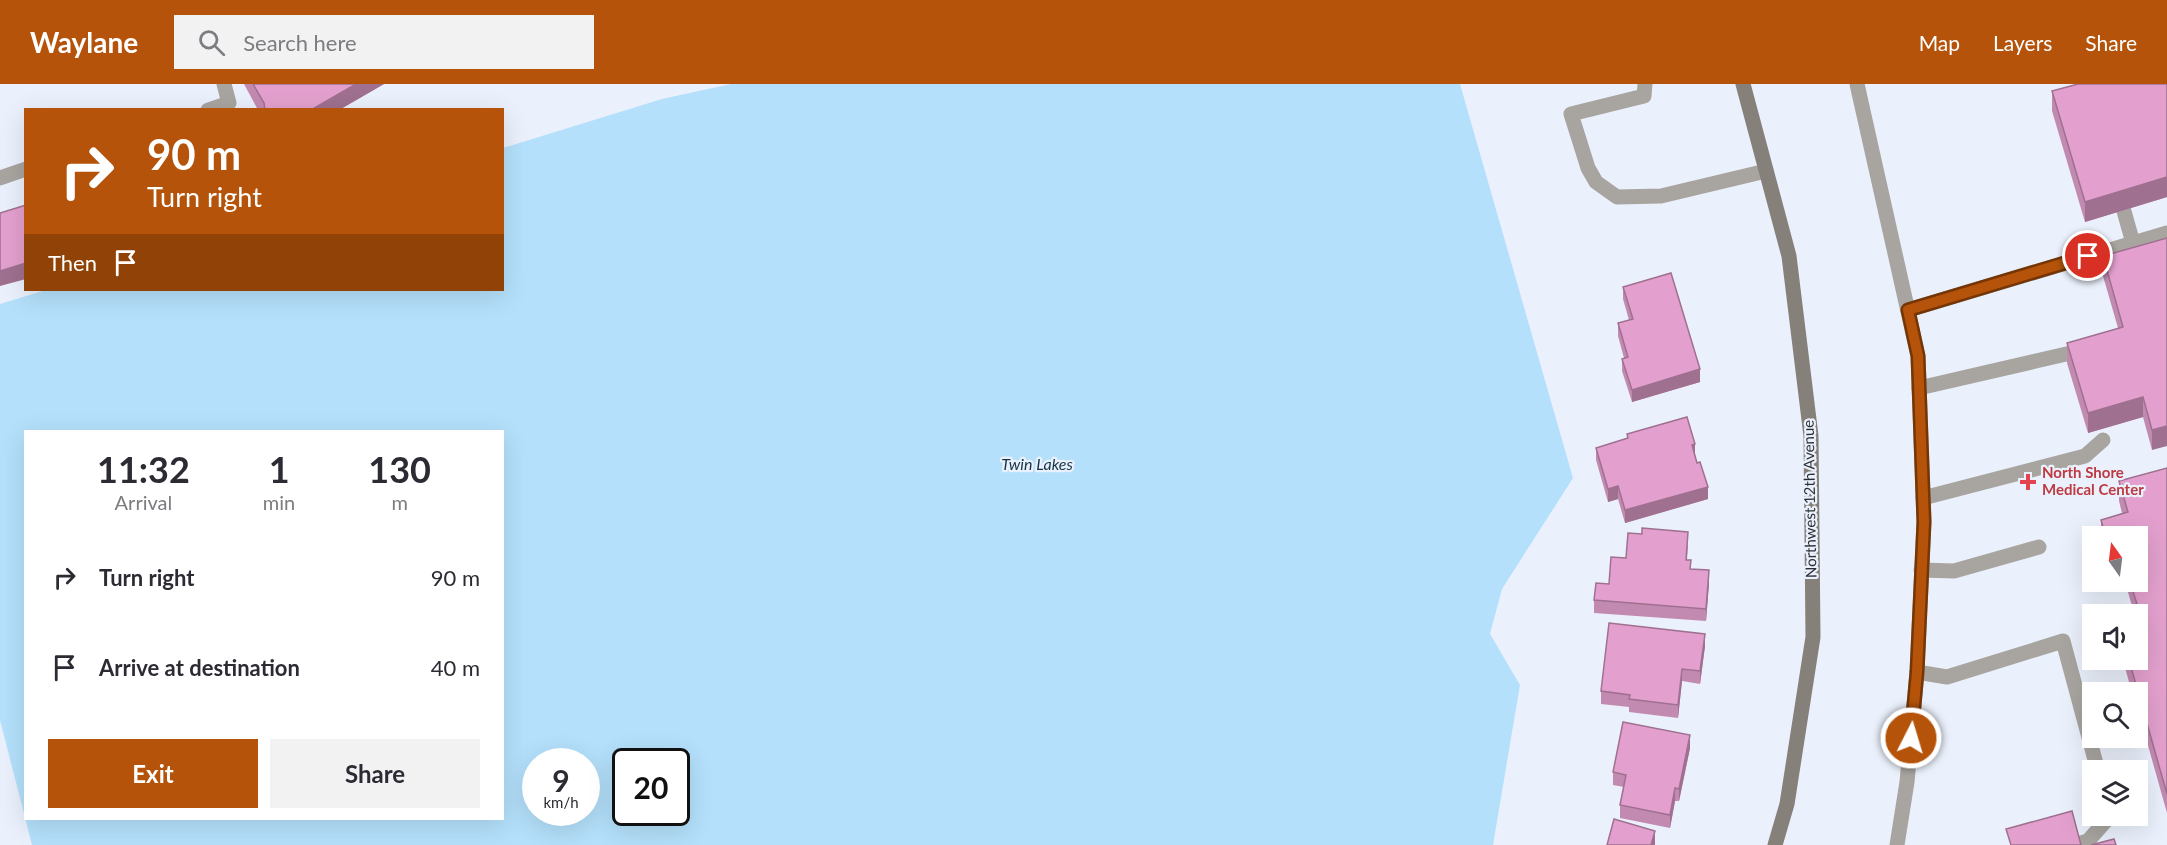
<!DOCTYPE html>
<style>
body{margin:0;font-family:Lato,sans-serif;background:#f2f2f3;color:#2b2b33;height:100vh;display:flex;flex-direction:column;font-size:22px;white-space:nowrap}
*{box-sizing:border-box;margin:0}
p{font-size:20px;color:#7c7c81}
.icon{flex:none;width:33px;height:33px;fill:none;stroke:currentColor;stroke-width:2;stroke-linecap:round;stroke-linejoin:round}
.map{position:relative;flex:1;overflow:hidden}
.panel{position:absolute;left:24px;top:346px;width:480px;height:390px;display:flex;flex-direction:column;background:#fff;border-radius:0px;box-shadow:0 6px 24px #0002}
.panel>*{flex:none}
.guide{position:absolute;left:24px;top:24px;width:480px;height:183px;border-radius:0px;box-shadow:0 6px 24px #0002;background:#b45309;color:#fff;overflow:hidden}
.needle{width:39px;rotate:346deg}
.fabs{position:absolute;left:2082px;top:442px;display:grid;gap:12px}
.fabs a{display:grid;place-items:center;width:66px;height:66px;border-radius:0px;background:#fff;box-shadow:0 6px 24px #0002;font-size:30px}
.speed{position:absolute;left:522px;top:664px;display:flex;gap:12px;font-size:30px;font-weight:700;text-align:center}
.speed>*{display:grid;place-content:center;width:78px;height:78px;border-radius:50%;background:#fff;box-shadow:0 6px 24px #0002;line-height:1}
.speed small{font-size:15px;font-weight:400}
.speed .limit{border:3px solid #111;border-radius:9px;background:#fff;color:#111}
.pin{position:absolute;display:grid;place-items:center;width:51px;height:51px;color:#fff;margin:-26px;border:3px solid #fff;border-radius:50%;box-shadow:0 2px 6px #0007}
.me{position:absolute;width:66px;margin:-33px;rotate:5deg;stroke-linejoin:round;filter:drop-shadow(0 0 4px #0008)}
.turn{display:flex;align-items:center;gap:21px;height:126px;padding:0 24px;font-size:27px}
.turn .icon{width:78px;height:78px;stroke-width:2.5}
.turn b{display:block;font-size:42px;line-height:51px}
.then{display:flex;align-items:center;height:57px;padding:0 24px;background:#0003;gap:12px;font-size:22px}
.eta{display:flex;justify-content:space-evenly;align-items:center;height:102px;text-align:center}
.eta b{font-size:36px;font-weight:700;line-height:42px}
.action{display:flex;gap:12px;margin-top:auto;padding:12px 24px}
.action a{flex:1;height:69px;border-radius:0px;background:#b45309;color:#fff;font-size:24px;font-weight:700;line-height:69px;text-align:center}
.action a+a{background:#f2f2f3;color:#2b2b33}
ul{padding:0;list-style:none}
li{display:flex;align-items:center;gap:18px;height:90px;padding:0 24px}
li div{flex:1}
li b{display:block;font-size:22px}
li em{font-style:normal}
header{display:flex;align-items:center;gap:36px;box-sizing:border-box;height:84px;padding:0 30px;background:#b45309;color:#fff}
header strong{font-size:28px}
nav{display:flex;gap:33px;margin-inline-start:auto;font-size:21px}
.search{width:420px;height:54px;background:#f2f2f3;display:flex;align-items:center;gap:15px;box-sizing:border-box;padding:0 21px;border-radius:0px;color:#7c7c81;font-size:22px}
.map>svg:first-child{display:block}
</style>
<header>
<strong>Waylane</strong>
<div class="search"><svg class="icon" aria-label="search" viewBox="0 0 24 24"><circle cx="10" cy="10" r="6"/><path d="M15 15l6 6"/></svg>Search here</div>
<nav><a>Map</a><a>Layers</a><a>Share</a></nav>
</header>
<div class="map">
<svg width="2167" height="761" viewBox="0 0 2167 761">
<rect width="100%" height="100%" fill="#ebf1fc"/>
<path fill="#b4e0fb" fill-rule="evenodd" d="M 731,0 L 1460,0 L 1573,394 L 1502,505 L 1490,550 L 1520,601 L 1493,761 L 32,761 L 0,636 L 0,220 L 46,206 L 502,206 L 503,64 L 662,15 ZM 26,348 L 502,348 L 502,735 L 26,735 ZM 536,678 L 586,678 L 586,729 L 536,729 ZM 626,678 L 676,678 L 676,729 L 626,729 Z"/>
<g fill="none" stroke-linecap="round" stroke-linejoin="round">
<g stroke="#a8a5a0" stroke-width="15">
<path d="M 1645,0 L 1644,12 L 1571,30 L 1588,84 L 1596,98 L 1617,113 L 1661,112 L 1766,87"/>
<path d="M 1857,0 L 1918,272 L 1924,437 L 1917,588 L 1907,698 L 1897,761"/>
<path d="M 208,26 L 229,19 L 224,0"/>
<path d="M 0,94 L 26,85"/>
<path d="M 2118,106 L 2133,159"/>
<path d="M 1908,226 L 2167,149"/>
<path d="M 1919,304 L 2075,268"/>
<path d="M 1923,414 L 2085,372 L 2103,356"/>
<path d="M 1921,486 L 1954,487 L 2039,463"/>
<path d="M 1917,588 L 1947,593 L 2063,557 L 2098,687"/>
<path d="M 2073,761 L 2088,757 L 2110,732"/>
</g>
<path stroke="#85807a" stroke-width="15" d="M 1743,0 L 1789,172 L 1811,352 L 1813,553 L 1787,720 L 1775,761"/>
</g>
<g fill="#c38ab1">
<path d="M 244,0 L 384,0 L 339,26 L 258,26 Z"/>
<path d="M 2167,0 L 2167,113 L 2085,138 L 2052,27 L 2052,7 Z"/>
<path d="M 2167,154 L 2152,366 L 2143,333 L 2088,349 L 2067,279 L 2067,259 L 2118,244 L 2103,192 L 2103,172 Z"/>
<path d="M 1623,203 L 1700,298 L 1632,318 L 1622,287 L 1622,275 L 1624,274 L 1618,252 L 1618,239 L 1629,236 L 1623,215 Z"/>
<path d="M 1627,350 L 1708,415 L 1625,439 L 1618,415 L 1608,418 L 1596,376 L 1596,364 L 1627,354 Z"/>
<path d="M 2167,384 L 2167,729 L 2138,626 L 2138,609 L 2132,609 L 2123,576 L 2138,576 L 2138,531 L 2115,531 L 2115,527 L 2132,522 L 2125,498 L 2138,498 L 2138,453 L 2101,453 L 2101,436 L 2122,429 L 2119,417 L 2119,397 Z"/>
<path d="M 1642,450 L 1688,461 L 1687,476 L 1691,485 L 1709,499 L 1706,537 L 1594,529 L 1594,516 L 1609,500 Z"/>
<path d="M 1705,562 L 1700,600 L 1682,597 L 1678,634 L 1629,628 L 1629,623 L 1601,620 L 1601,607 Z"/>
<path d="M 1690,664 L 1679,717 L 1675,717 L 1670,744 L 1620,734 L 1620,721 L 1624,703 L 1613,701 L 1613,688 Z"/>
</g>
<g fill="#9f7090">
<path d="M 356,0 L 384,0 L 339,26 L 311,26 Z"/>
<path d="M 2167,93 L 2167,113 L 2085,138 L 2085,118 Z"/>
<path d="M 26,179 L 26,195 L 0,202 L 0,187 Z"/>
<path d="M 1700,285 L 1700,298 L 1632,318 L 1632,306 Z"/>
<path d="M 2143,313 L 2143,333 L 2088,349 L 2088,329 Z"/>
<path d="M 2167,342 L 2167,362 L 2152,366 L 2152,346 Z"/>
<path d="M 1695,360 L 1695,373 L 1692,361 Z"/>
<path d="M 1618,402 L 1618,415 L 1608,418 L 1608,405 Z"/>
<path d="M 1708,403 L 1708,415 L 1625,439 L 1625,426 Z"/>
<path d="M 1709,486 L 1709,499 L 1706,537 L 1706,525 Z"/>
<path d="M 1705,550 L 1705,562 L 1700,600 L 1700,587 Z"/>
<path d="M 1682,585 L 1682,597 L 1678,634 L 1678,621 Z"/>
<path d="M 1690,651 L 1690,664 L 1679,717 L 1679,705 Z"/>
<path d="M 1675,704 L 1675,717 L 1670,744 L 1670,731 Z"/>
<path d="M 1655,747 L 1655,761 L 1651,761 Z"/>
</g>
<g fill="#e3a0ce" stroke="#9f7090" stroke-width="1.5">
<path d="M 253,0 L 356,0 L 311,26 L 265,26 L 264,19 Z"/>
<path d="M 2078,0 L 2167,0 L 2167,93 L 2085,118 L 2052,7 Z"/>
<path d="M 26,121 L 26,179 L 0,187 L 0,129 Z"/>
<path d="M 2167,154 L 2167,342 L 2152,346 L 2143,313 L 2088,329 L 2067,259 L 2123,243 L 2103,172 Z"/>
<path d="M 1671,189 L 1700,285 L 1632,306 L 1622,275 L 1628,273 L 1618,239 L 1633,235 L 1623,203 Z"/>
<path d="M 1687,333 L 1695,360 L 1692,361 L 1697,379 L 1700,378 L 1708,403 L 1625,426 L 1618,402 L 1608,405 L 1596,364 L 1628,354 L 1627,350 Z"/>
<path d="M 2167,384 L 2167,710 L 2129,576 L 2138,576 L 2138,531 L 2116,531 L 2115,527 L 2137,520 L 2130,498 L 2138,498 L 2138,453 L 2106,453 L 2101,436 L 2128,428 L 2119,397 Z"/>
<path d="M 1642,444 L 1688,448 L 1686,476 L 1691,476 L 1690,485 L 1709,486 L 1706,525 L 1594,516 L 1596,499 L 1609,500 L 1611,473 L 1626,474 L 1628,449 L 1642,450 Z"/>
<path d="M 1609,539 L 1705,550 L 1700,587 L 1682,585 L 1678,621 L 1629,615 L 1630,611 L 1601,607 Z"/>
<path d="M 1623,638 L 1690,651 L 1679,705 L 1675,704 L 1670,731 L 1620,721 L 1626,691 L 1613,688 Z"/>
<path d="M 2072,727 L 2081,761 L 2011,761 L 2006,745 Z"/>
<path d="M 1614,735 L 1655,747 L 1651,761 L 1607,761 Z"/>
<path d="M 2114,755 L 2116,761 L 2091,761 Z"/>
</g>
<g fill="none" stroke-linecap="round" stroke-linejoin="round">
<g stroke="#753606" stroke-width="15">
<path id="route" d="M 1911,654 L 1917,588 L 1924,438 L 1918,272 L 1908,226 L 2088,172"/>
</g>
<use href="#route" stroke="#b45309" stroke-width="10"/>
</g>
<path fill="#e0444e" stroke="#ebf1fc" stroke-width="2" d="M2025 389h6v6h6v6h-6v6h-6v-6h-6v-6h6z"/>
<g text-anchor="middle" stroke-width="4.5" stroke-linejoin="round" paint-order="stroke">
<g font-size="15" font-weight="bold" fill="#be3a42" stroke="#ebf1fc" text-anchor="start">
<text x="2042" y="394">North Shore<tspan x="2042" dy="17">Medical Center</tspan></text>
</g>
<g font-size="15" fill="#2b2d31" stroke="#ebf1fc">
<text transform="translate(1810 415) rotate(-91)" y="5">Northwest 12th Avenue</text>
</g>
<g font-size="16" font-style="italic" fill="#123547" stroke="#ebf1fc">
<text x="1037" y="386">Twin Lakes</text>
</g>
</g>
</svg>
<div class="fabs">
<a><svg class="needle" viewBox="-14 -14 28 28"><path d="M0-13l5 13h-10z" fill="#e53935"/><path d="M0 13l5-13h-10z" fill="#7c7c81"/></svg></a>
<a><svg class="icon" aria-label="sound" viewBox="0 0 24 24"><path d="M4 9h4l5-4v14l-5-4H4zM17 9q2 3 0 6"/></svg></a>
<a><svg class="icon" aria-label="search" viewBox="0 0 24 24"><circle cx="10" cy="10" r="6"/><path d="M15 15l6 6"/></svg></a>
<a><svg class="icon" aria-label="layers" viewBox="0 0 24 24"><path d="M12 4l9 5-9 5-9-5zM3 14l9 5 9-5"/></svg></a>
</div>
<div class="speed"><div>9<small>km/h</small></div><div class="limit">20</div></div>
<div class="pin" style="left:2088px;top:172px;background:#d93025"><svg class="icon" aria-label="arrive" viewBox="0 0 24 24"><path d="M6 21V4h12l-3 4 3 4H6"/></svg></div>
<svg class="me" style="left:1911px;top:654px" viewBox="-20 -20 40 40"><circle r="17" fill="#b45309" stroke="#fff" stroke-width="3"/><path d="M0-11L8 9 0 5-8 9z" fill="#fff"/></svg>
<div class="guide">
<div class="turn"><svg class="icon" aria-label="right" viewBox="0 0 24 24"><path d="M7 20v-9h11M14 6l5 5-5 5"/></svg><div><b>90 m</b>Turn right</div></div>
<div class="then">Then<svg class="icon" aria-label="arrive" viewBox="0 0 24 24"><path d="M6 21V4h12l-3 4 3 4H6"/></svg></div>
</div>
<section class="panel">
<div class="eta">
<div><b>11:32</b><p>Arrival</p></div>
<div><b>1</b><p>min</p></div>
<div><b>130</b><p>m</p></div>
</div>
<ul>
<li><svg class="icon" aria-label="right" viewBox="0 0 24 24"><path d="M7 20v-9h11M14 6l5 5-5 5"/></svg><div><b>Turn right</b></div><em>90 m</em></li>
<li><svg class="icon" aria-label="arrive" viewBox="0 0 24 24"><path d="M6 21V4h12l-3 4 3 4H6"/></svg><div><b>Arrive at destination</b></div><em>40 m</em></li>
</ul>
<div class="action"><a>Exit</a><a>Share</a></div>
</section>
</div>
